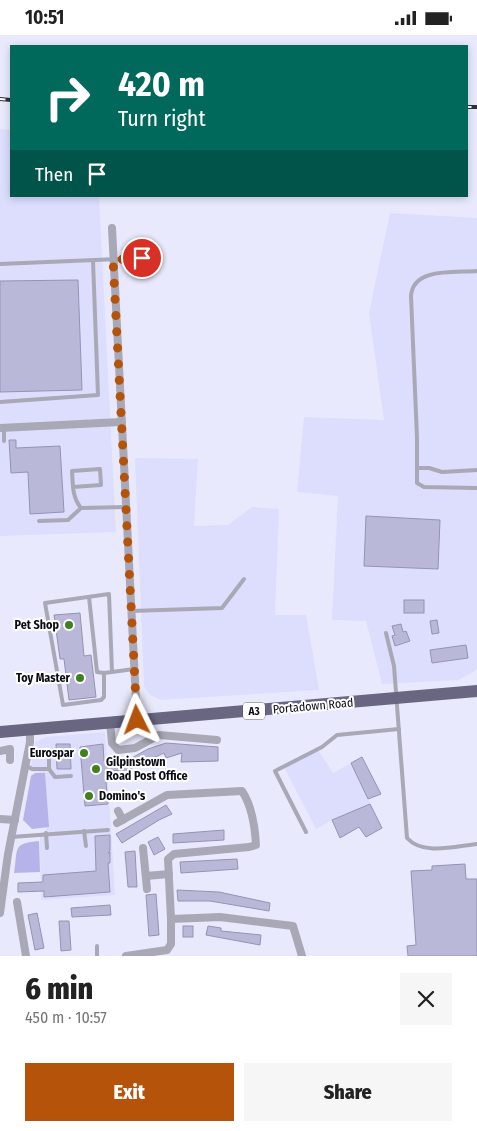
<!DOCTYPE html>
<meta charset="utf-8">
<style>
body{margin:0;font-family:"Fira Sans Condensed",sans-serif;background:#f6f6f6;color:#222;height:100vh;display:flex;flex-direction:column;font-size:19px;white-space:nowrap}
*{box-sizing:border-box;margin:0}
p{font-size:16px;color:#767676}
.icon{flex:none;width:28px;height:28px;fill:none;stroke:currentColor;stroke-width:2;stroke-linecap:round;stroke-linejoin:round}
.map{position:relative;height:921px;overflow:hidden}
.panel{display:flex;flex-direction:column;background:#fff;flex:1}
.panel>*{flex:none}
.guide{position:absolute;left:10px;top:10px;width:458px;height:152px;border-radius:0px;box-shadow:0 2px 8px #0003;background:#00695c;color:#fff;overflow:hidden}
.pin{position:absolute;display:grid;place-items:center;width:42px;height:42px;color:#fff;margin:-21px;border:2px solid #fff;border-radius:50%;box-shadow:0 1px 5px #0007}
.me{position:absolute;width:55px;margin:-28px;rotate:357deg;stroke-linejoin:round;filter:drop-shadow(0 0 4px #0008)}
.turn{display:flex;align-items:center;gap:18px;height:105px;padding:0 25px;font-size:22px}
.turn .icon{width:65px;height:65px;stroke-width:2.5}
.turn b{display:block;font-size:35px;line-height:42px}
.then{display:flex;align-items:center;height:48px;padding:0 25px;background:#0003;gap:10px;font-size:19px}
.round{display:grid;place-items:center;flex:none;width:52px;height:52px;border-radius:0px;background:#f6f6f6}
.overview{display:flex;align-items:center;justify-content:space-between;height:85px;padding:0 25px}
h1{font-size:30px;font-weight:800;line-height:38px}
.button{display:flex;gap:10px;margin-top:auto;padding:10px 25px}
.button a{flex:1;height:58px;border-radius:0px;background:#b45309;color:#fff;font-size:20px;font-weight:800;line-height:58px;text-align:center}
.button a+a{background:#f6f6f6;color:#222}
.status{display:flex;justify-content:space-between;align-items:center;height:35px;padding:0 25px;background:#fff;direction:ltr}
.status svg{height:14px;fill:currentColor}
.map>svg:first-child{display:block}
</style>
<div class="status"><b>10:51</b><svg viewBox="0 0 49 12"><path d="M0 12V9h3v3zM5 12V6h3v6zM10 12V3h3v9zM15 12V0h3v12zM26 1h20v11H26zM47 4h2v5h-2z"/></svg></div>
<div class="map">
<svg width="477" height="921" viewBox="0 0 477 921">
<rect width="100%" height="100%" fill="#e9e9fd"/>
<g fill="#ddddfd">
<path d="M 0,94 L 11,95 L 11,161 L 99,161 L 116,497 L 0,501 Z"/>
<path d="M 390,178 L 477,183 L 477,633 L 474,637 L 458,645 L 382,649 L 366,586 L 332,585 L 338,461 L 297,457 L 304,382 L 384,385 L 369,278 Z"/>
<path d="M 135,423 L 198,424 L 194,491 L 228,490 L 252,472 L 279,474 L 275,580 L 306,580 L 319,655 L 161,665 L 150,660 L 144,651 Z"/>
<path d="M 105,697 L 115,860 L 41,865 L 40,807 L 40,798 L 46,797 L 45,739 L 30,736 L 35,707 L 46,702 Z"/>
<path d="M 318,715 L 333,738 L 351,728 L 382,793 L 366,802 L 359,792 L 340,803 L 332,785 L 316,794 L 284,732 Z"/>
</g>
<g fill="#b6b3eb">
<path d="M 35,738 L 45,738 L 49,792 L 32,794 L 23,785 L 31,741 Z"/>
<path d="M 39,806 L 40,837 L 14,838 C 18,814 12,808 39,806 Z"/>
</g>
<g fill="#b9b8d8" stroke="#9493b1">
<path d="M 78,245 L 82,355 L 0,357 L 0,246 Z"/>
<path d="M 9,405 L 16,405 L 16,413 L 60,411 L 64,477 L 30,479 L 28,437 L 11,438 Z"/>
<path d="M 366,481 L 440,485 L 438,534 L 364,531 Z"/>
<rect x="404" y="565" width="20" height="13"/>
<path d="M 80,578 L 84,621 L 91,620 L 96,662 L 69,665 L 64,624 L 60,624 L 54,580 Z"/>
<path d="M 437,585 L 439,598 L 432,599 L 430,586 Z"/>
<path d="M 401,589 L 403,597 L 406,596 L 410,606 L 395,611 L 392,601 L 395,600 L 392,591 Z"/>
<path d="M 466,610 L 468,623 L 432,628 L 430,615 Z"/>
<path d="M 166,708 L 218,712 L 218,726 L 181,727 L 182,718 L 166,723 L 164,718 L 128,735 L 105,736 L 108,769 L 85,771 L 80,712 L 103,709 L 104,726 L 128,725 L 148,714 Z"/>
<path d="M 56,709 L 70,709 L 71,734 L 57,734 Z"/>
<path d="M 362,722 L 381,759 L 368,764 L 351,728 Z"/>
<path d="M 370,769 L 382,793 L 366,802 L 359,792 L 340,803 L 332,785 Z"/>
<path d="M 166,770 L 172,779 L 159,785 L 122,808 L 116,799 Z"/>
<path d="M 224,795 L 224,805 L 173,808 L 173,799 Z"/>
<path d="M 110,800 L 110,816 L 108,818 L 110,817 L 110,828 L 108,828 L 110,857 L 44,862 L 44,856 L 18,857 L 18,848 L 43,847 L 43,840 L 96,836 L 95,801 Z"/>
<path d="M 158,802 L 165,814 L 154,820 L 148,807 Z"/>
<path d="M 135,816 L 137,852 L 128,852 L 125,817 Z"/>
<path d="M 237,824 L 238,834 L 181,838 L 180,827 Z"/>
<path d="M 465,829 L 466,844 L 477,844 L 477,921 L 408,921 L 407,911 L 416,910 L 411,836 L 432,835 L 432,831 Z"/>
<path d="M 177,855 L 219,857 L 270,868 L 269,876 L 210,866 L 178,866 Z"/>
<path d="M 156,859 L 159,900 L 149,901 L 146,860 Z"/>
<path d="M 110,870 L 111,880 L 72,882 L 71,873 Z"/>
<path d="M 37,878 L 44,913 L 35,915 L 28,880 Z"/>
<path d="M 59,886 L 69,886 L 71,915 L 61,916 Z"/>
<rect x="183" y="891" width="10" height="11"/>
<path d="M 208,891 L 221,893 L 221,896 L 261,900 L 260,910 L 206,900 Z"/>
</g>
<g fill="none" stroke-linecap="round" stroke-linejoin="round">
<g stroke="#a8a8b6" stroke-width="4">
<path d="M 0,229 L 142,223"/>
<path d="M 477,236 C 455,238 413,232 411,261 L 417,403 L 417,448 L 424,452 L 477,453"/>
<path d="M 0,367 L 98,360 L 93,226"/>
<path d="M 4,393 L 4,406"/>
<path d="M 417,433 L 429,433 L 442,437 L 477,435"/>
<path d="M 73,452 L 101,450 L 100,434 L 72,436 C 73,450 72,462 81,473 L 126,472"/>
<path d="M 39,486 L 68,485 L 81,473"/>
<path d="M 89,562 L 97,637 L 104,638"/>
<path d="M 131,576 L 222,573 L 244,544"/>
<path d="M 386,598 L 394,631 L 407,803 C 423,821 456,811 477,809"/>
<path d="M 112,637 L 104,638 L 104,662 L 101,665 L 63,670 L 45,568 L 109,559 L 112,637 L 134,634"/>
<path d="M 49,720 L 49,734 L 55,742 L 71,741"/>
<path d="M 25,730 L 32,734 L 49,734"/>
<path d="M 84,796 L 86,811"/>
<path d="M 306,797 L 275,736 L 322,712 L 337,700 L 399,694"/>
<path d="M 46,798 L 47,813"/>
<path d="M 11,802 L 108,795"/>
<path d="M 97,911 L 97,921"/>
</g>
<g stroke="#a8a8b6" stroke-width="8">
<path d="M 112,193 L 137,685"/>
<path d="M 0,393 L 121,387"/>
<path d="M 110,687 L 112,708 L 118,715 L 135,713 L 159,700 L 217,705"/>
<path d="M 0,716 L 10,714 L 10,725"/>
<path d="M 118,776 L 123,785"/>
<path d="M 0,784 L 15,785"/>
<path d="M 117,788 L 167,760 L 242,756 C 252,771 255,792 256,810 L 249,812 L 174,819 L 168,824 L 171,884"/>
<path d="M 143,813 L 147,854"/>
<path d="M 146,841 L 169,839"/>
<path d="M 17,867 L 26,921"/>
<path d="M 0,878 L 8,819 L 30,707 L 30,694"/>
<path d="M 126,921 L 167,915 L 171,909 L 171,884 L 220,882 L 293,891 L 302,921"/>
</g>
<path stroke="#686681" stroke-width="12" d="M 0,697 L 477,656"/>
<g stroke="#30303c" stroke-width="4">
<g id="rail">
<path d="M 0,64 L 11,65"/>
<path d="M 466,72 L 477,72"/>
</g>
</g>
<use href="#rail" stroke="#fff" stroke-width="2" stroke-dasharray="5.5" stroke-linecap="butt"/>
</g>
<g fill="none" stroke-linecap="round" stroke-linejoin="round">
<path stroke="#b45309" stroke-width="9" stroke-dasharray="0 16.2" d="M 137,685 L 113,225 L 142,223"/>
</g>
<g fill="#42801f" stroke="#fff" stroke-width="2">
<circle cx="69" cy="590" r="5"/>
<circle cx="80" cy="643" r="5"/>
<circle cx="84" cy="718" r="5"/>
<circle cx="96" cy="734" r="5"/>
<circle cx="89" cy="761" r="5"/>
</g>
<g text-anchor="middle" stroke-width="4" stroke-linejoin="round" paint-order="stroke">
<rect fill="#fff" stroke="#54545b" stroke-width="1" x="243" y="667.5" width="22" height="17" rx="4"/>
<g font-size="11" font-weight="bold" fill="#0b0b15">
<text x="254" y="680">A3</text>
</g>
<g font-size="12" font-weight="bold" fill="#0b0b15" stroke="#fff" text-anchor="end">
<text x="59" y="594">Pet Shop</text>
<text x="70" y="647">Toy Master</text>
<text x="74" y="722">Eurospar</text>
<text x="106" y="731" text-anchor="start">Gilpinstown<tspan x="106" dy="14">Road Post Office</tspan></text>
<text x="99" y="765" text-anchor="start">Domino's</text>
</g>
<g font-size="12" fill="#0b0b15" stroke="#fff">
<text transform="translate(313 671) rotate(-5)" y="4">Portadown Road</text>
</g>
</g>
</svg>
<div class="pin" style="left:142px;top:223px;background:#d93025"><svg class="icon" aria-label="arrive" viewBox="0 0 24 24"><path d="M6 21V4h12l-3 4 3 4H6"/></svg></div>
<svg class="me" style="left:137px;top:685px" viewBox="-20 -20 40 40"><path d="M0-17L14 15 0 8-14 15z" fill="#b45309" stroke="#fff" stroke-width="4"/></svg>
<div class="guide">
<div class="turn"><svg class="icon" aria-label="right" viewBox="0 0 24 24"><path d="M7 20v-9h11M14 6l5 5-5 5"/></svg><div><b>420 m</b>Turn right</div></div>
<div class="then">Then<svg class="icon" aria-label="arrive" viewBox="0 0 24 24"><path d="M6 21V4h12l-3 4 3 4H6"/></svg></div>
</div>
</div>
<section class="panel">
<div class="overview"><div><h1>6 min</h1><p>450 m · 10:57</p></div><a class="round"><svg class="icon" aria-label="close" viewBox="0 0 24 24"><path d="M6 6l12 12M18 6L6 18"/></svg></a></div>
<div class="button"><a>Exit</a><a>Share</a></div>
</section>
